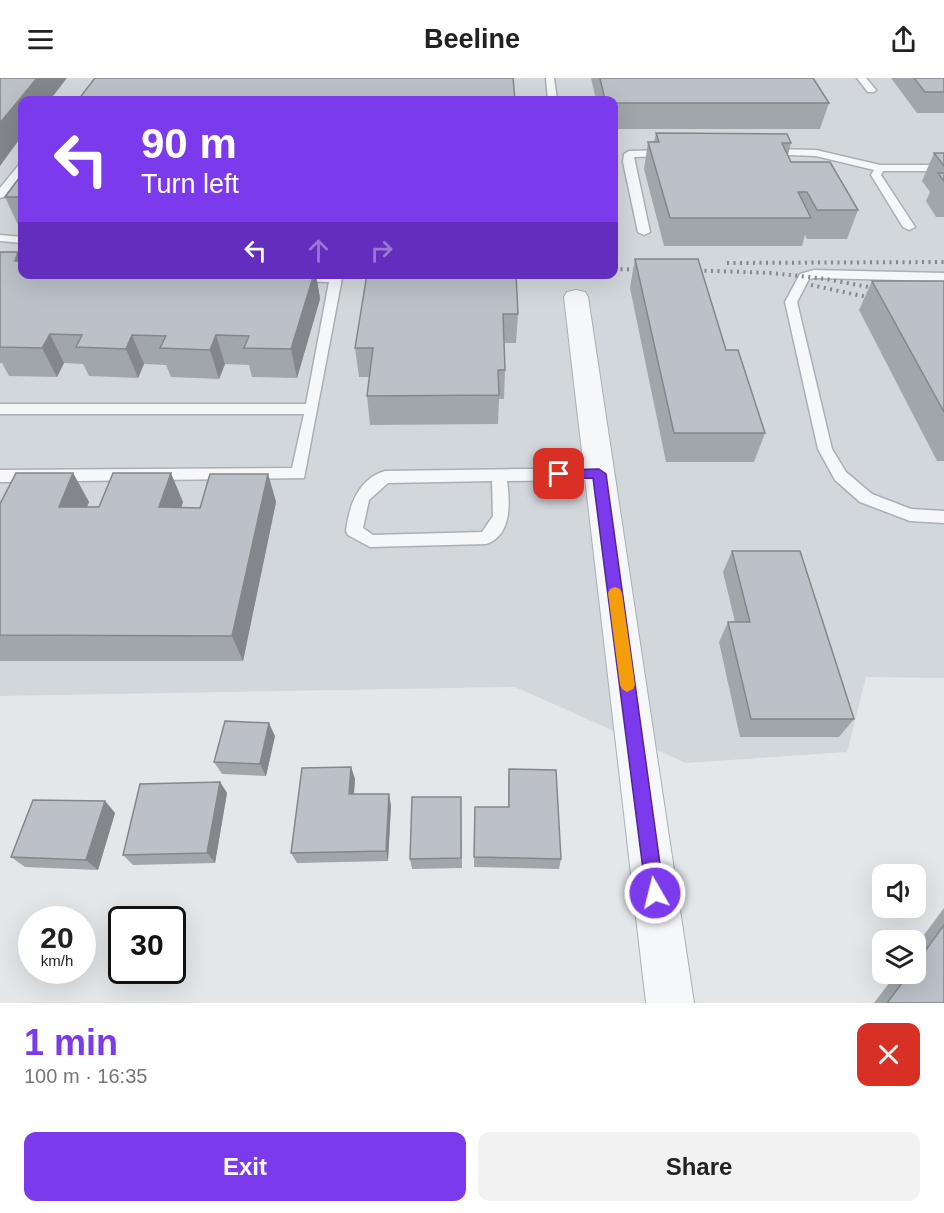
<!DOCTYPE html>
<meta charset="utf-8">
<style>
body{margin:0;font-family:Arial,sans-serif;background:#f2f2f2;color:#222;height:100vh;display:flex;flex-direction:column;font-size:22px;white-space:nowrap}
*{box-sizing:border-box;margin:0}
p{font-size:20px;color:#767676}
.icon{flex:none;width:33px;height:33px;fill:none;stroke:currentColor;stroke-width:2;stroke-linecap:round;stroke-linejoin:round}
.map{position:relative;height:925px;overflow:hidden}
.sheet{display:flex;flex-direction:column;background:#fff;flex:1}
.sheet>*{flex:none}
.guide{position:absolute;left:18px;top:18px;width:600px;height:183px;border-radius:12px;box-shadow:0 6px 24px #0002;background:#7c3aed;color:#fff;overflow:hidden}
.controls{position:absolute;left:872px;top:786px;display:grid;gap:12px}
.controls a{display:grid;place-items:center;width:54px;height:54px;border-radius:12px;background:#fff;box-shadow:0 6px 24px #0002;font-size:30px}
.speed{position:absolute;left:18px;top:828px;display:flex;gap:12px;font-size:30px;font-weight:700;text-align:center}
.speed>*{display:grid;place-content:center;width:78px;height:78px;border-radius:50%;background:#fff;box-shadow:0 6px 24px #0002;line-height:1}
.speed small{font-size:15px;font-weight:400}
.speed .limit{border:3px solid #111;border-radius:9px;background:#fff;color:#111}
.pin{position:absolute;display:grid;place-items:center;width:51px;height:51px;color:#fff;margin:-26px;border-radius:12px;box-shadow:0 3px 9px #0006}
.me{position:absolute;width:66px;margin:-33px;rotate:352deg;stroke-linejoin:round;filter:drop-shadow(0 0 4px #0008)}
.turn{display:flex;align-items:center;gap:21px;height:126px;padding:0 24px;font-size:27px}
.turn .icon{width:78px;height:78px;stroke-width:2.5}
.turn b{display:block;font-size:42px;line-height:51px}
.lanes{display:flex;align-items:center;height:57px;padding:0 24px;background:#0003;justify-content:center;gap:30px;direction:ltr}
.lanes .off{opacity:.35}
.round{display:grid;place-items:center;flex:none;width:63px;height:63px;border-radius:12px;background:#f2f2f2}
.summary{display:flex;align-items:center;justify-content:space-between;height:102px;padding:0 24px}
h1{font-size:36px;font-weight:700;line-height:45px;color:#7c3aed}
.action{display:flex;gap:12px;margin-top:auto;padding:12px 24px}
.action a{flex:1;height:69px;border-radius:12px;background:#7c3aed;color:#fff;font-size:24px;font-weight:700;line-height:69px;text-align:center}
.action a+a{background:#f2f2f2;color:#222}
header{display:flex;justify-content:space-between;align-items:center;height:78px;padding:0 24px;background:#fff;font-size:27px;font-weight:700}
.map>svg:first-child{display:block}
</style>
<header><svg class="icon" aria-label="menu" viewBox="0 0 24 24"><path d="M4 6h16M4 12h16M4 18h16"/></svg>Beeline<svg class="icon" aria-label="share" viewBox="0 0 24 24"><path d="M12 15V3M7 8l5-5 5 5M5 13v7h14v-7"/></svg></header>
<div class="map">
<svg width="944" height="925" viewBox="0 0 944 925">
<rect width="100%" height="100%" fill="#e4e7ea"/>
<path fill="#d2d7dc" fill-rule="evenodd" d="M 0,0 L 944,0 L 944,600 L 866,599 L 847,674 L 686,685 L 515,609 L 0,618 ZM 22,22 L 614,22 L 614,196 L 22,196 Z"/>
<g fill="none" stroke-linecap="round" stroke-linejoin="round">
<g stroke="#a9afb4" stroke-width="3">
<g id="service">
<path d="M 546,0 L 554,0 L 557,22 L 548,22 Z"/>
<path d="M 857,0 L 866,0 L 876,12 L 874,14 L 868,14 Z"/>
<path d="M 766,71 L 816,72 L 880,87 L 944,87 L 944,93 L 883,93 L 881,97 L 915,149 L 909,152 L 903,149 L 871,97 L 874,92 L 816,78 L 762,76 L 761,74 Z"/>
<path d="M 629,73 L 668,72 L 673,75 L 668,78 L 634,79 L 650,154 L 644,157 L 638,154 L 623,84 L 624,76 Z"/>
<path d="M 22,87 L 22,96 L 4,119 L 0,120 L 0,110 L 18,88 Z"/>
<path d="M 0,157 L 22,159 L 22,165 L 0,163 Z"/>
<path d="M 814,192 L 944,195 L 944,203 L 815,200 L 809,201 L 797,224 L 832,371 L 846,394 L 872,416 L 911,431 L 944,433 L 944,445 L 910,443 L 860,424 L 835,402 L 818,371 L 785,224 L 800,196 Z"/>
<path d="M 293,196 L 337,196 L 342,200 L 304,400 L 0,404 L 0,392 L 292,390 L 304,336 L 0,336 L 0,326 L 306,326 L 329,204 L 290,203 L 288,200 Z"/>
<path d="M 599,390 L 604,392 L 607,396 L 604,400 L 599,402 L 507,403 C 510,424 512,458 486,466 L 370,469 L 348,457 L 346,453 C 349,428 358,401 385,393 ZM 492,403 L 493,438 L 482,454 L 373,457 L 363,450 L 369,422 L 388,405 Z"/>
</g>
</g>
<g stroke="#a9afb4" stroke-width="2">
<path id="minor" d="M 576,212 L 585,214 L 588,219 L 694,925 L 646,925 L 564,219 L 567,214 Z"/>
</g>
<use href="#service" fill="#f6f7f9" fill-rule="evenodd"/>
<use href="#minor" fill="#f6f7f9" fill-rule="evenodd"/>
<g stroke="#7f8992" stroke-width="4" stroke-dasharray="2 4.5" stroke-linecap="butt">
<path d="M 727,185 L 944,184"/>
<path d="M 614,191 L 649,192"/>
<path d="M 685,192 L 772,195 L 826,201 L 885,212"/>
<path d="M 811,207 L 881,222"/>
</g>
</g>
<g fill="#a1a6ab">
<path d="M 591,0 L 813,0 L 829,25 L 820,51 L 614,51 L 614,22 L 596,22 Z"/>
<path d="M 891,0 L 944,0 L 944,35 L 917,35 Z"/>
<path d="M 656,55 L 791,65 L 788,77 L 791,84 L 858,132 L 847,161 L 807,161 L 805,157 L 802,168 L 664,168 L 644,91 L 648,64 L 654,64 Z"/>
<path d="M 934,75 L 944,75 L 944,139 L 936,139 L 926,123 L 930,114 L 922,103 Z"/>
<path d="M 22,96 L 22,147 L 18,147 L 5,119 Z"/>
<path d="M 0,174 L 18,174 L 22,183 L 22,196 L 316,196 L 320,221 L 297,300 L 252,299 L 249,287 L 225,286 L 219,301 L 171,299 L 166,287 L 144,286 L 138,300 L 89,298 L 83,286 L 64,285 L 57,299 L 9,298 L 2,285 L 0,285 Z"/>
<path d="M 635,181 L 726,272 L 765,355 L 754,384 L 666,384 L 630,210 Z"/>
<path d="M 367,196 L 518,236 L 516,265 L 504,265 L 505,292 L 504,321 L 499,321 L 498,346 L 370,347 L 367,318 L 369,299 L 359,299 L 355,270 Z"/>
<path d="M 872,203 L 944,203 L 944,383 L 937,383 L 859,232 Z"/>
<path d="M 73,395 L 89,424 L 87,429 L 183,424 L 181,429 L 200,430 L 268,396 L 276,424 L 243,583 L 0,583 L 0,426 Z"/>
<path d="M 732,473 L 854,641 L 839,659 L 740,659 L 719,564 L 728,544 L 735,544 L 723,494 Z"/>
<path d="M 275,658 L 266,698 L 222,696 L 214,684 Z"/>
<path d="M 351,689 L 355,701 L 354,716 L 391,727 L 388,783 L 297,785 L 291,775 Z"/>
<path d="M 509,691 L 561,781 L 559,791 L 474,789 L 475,729 L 508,729 L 508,703 Z"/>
<path d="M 220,704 L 227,715 L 215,785 L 133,787 L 123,777 Z"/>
<path d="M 461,719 L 462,790 L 412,791 L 410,781 Z"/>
<path d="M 105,723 L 115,735 L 98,792 L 25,789 L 11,779 Z"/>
<path d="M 944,830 L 944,925 L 874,925 L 896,896 L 915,896 L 915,869 Z"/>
</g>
<g fill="#83878b">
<path d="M 37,0 L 67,0 L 50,22 L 22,22 L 22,58 L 0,88 L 0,45 Z"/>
<path d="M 18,174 L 22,183 L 15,183 Z"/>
<path d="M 314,196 L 316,196 L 320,221 L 297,300 L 291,271 Z"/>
<path d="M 50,256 L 64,285 L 57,299 L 42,270 Z"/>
<path d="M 132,257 L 144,286 L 138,300 L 126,271 Z"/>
<path d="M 216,257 L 225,286 L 219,301 L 210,272 Z"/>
<path d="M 73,395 L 89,424 L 75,457 L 59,429 Z"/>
<path d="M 171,395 L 183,424 L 172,457 L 159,429 Z"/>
<path d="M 268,396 L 276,424 L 243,583 L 232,558 Z"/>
<path d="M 269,645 L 275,658 L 266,698 L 260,686 Z"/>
<path d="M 351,689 L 355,701 L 353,727 L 349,716 Z"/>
<path d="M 220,704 L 227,715 L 215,785 L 207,775 Z"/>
<path d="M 389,716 L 391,727 L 388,783 L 386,773 Z"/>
<path d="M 105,723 L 115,735 L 98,792 L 86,782 Z"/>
</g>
<g fill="#bbc1c7" stroke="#83878b" stroke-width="1.5">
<path d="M 0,0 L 37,0 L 0,45 Z"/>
<path d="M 95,0 L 513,0 L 515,22 L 78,22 Z"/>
<path d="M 600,0 L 813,0 L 829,25 L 614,25 L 614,22 L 605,22 Z"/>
<path d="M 914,0 L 944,0 L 944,14 L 925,14 Z"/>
<path d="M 656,55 L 787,56 L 791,65 L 782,65 L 791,84 L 830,84 L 858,132 L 817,132 L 807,114 L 798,114 L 811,140 L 670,140 L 648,64 L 659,64 Z"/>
<path d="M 934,75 L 944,75 L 944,88 Z"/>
<path d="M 938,95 L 944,95 L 944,103 Z"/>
<path d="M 22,96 L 22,119 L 5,119 Z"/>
<path d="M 0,174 L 18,174 L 15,183 L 22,183 L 22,196 L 314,196 L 291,271 L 244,270 L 249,258 L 216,257 L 210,272 L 160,270 L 166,258 L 132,257 L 126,271 L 76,269 L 82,257 L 50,256 L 42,270 L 0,269 Z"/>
<path d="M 635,181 L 698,181 L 726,272 L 738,272 L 765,355 L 674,355 Z"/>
<path d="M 367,196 L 516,196 L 518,236 L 503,236 L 505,292 L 498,292 L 499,317 L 367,318 L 373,270 L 355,270 Z"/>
<path d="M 872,203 L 944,203 L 944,334 Z"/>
<path d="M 16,395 L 73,395 L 59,429 L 99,429 L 113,395 L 171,395 L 159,429 L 200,430 L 210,396 L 268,396 L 232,558 L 0,557 L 0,426 Z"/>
<path d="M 732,473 L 800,473 L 854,641 L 751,641 L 728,544 L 750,544 Z"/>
<path d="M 225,643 L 269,645 L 260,686 L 214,684 Z"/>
<path d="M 351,689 L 349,716 L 389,716 L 386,773 L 291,775 L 302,690 Z"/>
<path d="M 509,691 L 556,692 L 561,781 L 474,779 L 475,729 L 509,729 Z"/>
<path d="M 220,704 L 207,775 L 123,777 L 140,706 Z"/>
<path d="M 412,719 L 461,719 L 461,780 L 410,781 Z"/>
<path d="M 33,722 L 105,723 L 86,782 L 11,779 Z"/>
<path d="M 944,847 L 944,925 L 887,925 L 909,896 L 915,896 L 915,887 Z"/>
</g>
<path fill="#7c3aed" stroke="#51269a" stroke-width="1.5" d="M 599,391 L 606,396 L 664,815 L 662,821 L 655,824 L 649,821 L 646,815 L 593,400 L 559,401 L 553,396 L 559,392 Z"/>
<path fill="#f59e0b" d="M 615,509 L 620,511 L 622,515 L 635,607 L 633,611 L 627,614 L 622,611 L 620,607 L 608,515 L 610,511 Z"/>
</svg>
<div class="controls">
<a><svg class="icon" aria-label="sound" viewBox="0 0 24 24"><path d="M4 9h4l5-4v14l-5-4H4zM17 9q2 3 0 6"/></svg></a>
<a><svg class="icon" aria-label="layers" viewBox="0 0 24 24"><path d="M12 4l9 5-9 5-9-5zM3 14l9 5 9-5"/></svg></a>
</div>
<div class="speed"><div>20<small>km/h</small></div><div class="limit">30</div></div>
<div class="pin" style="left:559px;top:396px;background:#d93025"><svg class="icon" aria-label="arrive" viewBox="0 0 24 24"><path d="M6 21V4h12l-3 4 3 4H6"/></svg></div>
<svg class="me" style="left:655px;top:815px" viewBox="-20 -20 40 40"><circle r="17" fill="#7c3aed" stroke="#fff" stroke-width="3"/><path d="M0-11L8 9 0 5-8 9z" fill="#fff"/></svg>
<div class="guide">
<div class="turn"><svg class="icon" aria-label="left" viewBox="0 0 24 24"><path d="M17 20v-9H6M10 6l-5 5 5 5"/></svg><div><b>90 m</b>Turn left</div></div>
<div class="lanes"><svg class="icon" aria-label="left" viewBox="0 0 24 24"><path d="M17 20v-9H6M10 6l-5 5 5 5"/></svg><svg class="icon off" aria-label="ahead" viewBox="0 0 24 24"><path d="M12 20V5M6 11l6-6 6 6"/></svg><svg class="icon off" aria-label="right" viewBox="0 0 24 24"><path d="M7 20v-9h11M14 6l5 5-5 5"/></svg></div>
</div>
</div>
<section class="sheet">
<div class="summary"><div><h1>1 min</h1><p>100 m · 16:35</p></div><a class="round" style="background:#d93025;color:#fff"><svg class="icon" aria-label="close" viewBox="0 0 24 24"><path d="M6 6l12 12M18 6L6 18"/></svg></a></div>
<div class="action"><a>Exit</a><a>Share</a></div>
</section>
